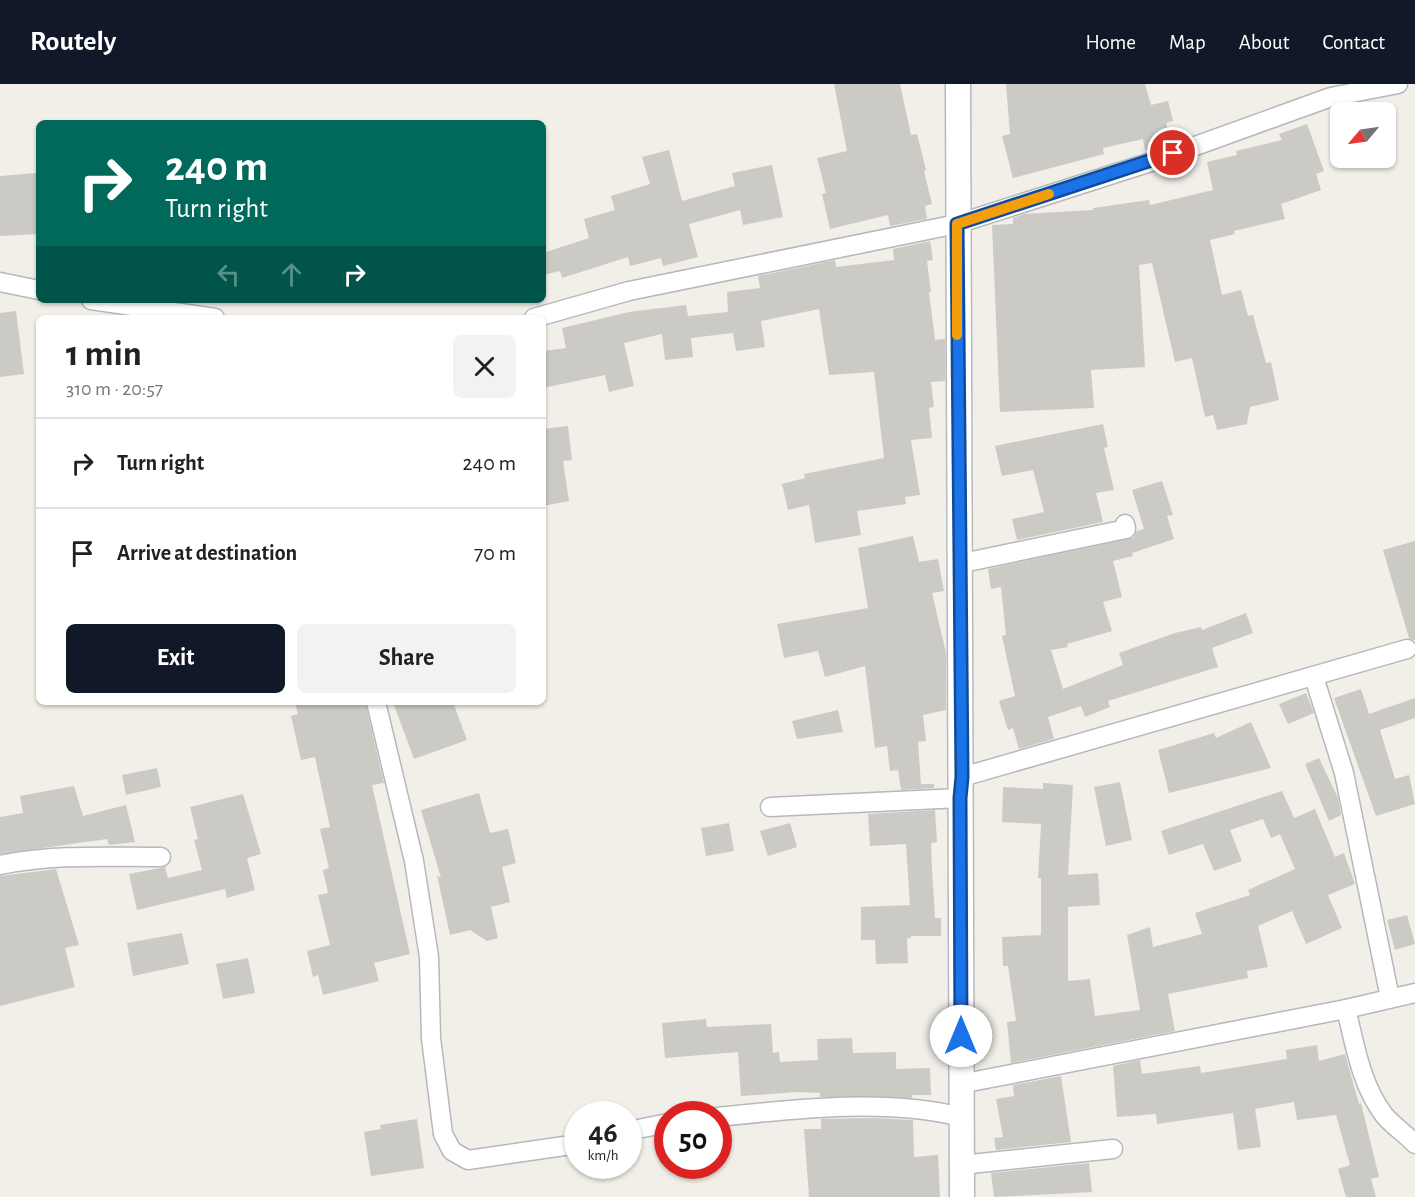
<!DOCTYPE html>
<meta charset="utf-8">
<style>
body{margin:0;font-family:"Alegreya Sans",sans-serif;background:#f2f2f2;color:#202124;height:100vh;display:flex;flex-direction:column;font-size:22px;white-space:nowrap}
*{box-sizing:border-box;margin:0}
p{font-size:20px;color:#757577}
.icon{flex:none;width:33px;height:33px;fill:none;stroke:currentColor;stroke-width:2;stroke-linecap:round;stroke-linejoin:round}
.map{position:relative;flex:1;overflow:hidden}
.side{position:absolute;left:36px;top:231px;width:510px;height:390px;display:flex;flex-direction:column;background:#fff;border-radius:9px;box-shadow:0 2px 4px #0004}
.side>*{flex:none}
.banner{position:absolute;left:36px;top:36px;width:510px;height:183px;border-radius:9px;box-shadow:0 2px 4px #0004;background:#00695c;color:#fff;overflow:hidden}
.needle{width:39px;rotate:241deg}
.controls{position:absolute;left:1330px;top:18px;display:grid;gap:12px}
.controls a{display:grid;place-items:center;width:66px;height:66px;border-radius:9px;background:#fff;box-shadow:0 2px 4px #0004;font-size:30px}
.speed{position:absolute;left:564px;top:1017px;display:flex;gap:12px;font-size:30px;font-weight:700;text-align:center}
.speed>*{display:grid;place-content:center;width:78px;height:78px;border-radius:50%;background:#fff;box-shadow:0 2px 4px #0004;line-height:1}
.speed small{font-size:15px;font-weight:400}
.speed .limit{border:9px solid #d22;background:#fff;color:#111}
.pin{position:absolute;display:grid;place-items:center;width:51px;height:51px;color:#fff;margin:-26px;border:3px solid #fff;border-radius:50%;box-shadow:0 2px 6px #0007}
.me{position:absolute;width:66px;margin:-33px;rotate:0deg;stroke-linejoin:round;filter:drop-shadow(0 0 4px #0008)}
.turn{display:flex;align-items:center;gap:21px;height:126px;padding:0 30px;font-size:27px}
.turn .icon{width:78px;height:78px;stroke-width:2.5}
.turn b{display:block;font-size:42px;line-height:51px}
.lanes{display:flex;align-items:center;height:57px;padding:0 30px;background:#0003;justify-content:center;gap:30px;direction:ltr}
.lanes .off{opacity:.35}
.round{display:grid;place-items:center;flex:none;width:63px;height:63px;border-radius:9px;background:#f2f2f2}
.overview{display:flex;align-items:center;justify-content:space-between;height:102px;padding:0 30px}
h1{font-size:36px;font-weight:600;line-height:45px}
.cta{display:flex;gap:12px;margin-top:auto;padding:12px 30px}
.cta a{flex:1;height:69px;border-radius:9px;background:#111827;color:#fff;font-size:24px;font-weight:600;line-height:69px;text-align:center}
.cta a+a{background:#f2f2f2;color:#202124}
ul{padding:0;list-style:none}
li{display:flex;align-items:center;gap:18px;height:90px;padding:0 30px;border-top:2px solid #e0e0e0}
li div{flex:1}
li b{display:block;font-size:22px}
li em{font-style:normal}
header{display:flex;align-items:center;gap:36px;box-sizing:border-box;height:84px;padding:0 30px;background:#111827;color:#fff}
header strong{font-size:28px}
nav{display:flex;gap:33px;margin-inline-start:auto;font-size:21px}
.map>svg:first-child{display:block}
</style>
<header>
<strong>Routely</strong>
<nav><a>Home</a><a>Map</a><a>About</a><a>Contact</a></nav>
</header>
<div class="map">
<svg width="1415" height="1113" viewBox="0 0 1415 1113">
<rect width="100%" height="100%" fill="#f1efe8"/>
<g fill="#cccac5">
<path d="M 834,0 L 900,0 L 911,51 L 917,50 L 926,86 L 924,87 L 932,120 L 925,122 L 927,135 L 890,142 L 888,131 L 830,145 L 822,110 L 826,109 L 817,74 L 847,67 Z"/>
<path d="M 1006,0 L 1145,0 L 1151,21 L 1168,17 L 1173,37 L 1166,39 L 1171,59 L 1145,66 L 1143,55 L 1103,64 L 1104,70 L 1013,94 L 1002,52 L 1010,50 Z"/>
<path d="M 1307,40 L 1324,87 L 1316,90 L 1321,106 L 1281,120 L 1285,135 L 1234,147 L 1235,150 L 1210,156 L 1222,211 L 1241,206 L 1248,232 L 1253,231 L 1266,279 L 1271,278 L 1279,316 L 1250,323 L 1247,340 L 1217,346 L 1213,331 L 1205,333 L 1192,274 L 1175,278 L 1152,179 L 1139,181 L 1145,283 L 1091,286 L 1094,324 L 1000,328 L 992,141 L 1013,140 L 1013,134 L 1024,130 L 1093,126 L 1093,124 L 1149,116 L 1150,121 L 1213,106 L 1207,78 L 1237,71 L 1236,67 L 1282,56 L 1279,50 Z"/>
<path d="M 669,66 L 682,117 L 735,102 L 732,89 L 772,81 L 783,133 L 743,141 L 740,126 L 689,140 L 698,173 L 663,182 L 661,174 L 630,182 L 628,173 L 562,194 L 560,187 L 543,191 L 543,169 L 589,154 L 584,135 L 615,126 L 611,112 L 650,100 L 642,73 Z"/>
<path d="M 36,89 L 39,150 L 0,152 L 0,92 Z"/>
<path d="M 930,157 L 933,176 L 927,177 L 931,208 L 929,208 L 935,256 L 945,255 L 945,297 L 931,298 L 934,323 L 929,324 L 932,354 L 911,356 L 920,411 L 905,413 L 906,420 L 857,427 L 861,451 L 815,459 L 809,421 L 788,426 L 782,400 L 805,394 L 804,390 L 884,374 L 874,288 L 829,291 L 819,225 L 761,237 L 765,263 L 736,267 L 733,249 L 691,254 L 693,273 L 665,276 L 662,250 L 624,259 L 634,302 L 609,308 L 605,291 L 543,304 L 543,267 L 566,264 L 562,244 L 629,228 L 686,221 L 688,232 L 728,228 L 727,208 L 760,204 L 758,192 L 835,176 L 836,183 L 894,176 L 893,165 Z"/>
<path d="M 16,227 L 24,290 L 0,293 L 0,229 Z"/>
<path d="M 1103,340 L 1108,363 L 1104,364 L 1114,406 L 1096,409 L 1103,438 L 1017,456 L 1012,435 L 1044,428 L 1033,386 L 1002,392 L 995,362 Z"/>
<path d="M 568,342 L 572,376 L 563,377 L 569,417 L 543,422 L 543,345 Z"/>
<path d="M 1162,397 L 1173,431 L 1167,432 L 1174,455 L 1132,469 L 1133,472 L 1113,477 L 1122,513 L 1103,518 L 1112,547 L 1067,560 L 1068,563 L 1051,566 L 1063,605 L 1123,581 L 1119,569 L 1175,549 L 1201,543 L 1202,546 L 1246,529 L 1253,549 L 1212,564 L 1218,583 L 1108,617 L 1110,623 L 1085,633 L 1081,622 L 1048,633 L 1054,655 L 1019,665 L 1013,644 L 1008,646 L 999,617 L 1015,612 L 1002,552 L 1006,551 L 1001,503 L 991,505 L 988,485 L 1133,454 L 1137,447 L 1144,445 L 1132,406 Z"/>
<path d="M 913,452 L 919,478 L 938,475 L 944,507 L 932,509 L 946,569 L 946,626 L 923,631 L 926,657 L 918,658 L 921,700 L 934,700 L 934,704 L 901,706 L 898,686 L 890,687 L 887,662 L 875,664 L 865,582 L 825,593 L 818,567 L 784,574 L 777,540 L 868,524 L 858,464 Z"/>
<path d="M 1415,457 L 1415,556 L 1413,556 L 1409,554 L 1383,466 Z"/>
<path d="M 1361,605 L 1369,630 L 1415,614 L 1415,634 L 1380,646 L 1395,695 L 1409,691 L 1415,720 L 1376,732 L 1334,614 Z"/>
<path d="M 1306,609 L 1314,629 L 1288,640 L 1279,620 Z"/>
<path d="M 295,618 L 365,618 L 384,699 L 372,701 L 410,870 L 374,879 L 379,897 L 323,911 L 318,891 L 313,893 L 307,867 L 330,861 L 318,811 L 328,809 L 323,786 L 329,784 L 320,745 L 330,743 L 315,673 L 301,676 L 291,632 L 298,630 Z"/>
<path d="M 393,618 L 453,618 L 467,656 L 414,675 Z"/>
<path d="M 838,626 L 843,648 L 797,655 L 792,637 Z"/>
<path d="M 1251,638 L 1271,684 L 1169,709 L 1158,666 L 1214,649 L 1216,654 Z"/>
<path d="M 1319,674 L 1338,714 L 1341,731 L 1329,737 L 1305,680 Z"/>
<path d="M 157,684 L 161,703 L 126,711 L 122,691 Z"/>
<path d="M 1120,698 L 1132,756 L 1106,762 L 1094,703 Z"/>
<path d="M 1043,699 L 1073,701 L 1068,791 L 1098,789 L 1100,821 L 1068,823 L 1068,897 L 1090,895 L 1095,932 L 1140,926 L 1127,851 L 1150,843 L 1153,863 L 1202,850 L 1195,829 L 1250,811 L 1248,806 L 1295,785 L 1280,750 L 1271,754 L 1263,735 L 1230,746 L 1242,777 L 1214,787 L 1203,760 L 1169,771 L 1161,747 L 1282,707 L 1294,734 L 1315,725 L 1335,773 L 1344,769 L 1355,800 L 1328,811 L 1342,844 L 1306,860 L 1292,827 L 1258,842 L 1268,883 L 1247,887 L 1248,894 L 1168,910 L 1175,947 L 1011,979 L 1007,938 L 1016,937 L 1008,882 L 1003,882 L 1002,853 L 1041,851 L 1041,794 L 1038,794 L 1041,740 L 1002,738 L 1003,703 L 1043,705 Z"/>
<path d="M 74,702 L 83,732 L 126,721 L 135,758 L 109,761 L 107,755 L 0,770 L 0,733 L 23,729 L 20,712 Z"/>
<path d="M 479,709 L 490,749 L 508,745 L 516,779 L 502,783 L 510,818 L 491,823 L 498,854 L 487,857 L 470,846 L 450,851 L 437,791 L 441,794 L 421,726 Z"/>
<path d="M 243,710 L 261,770 L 247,774 L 255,806 L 227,814 L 225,805 L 137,826 L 129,790 L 165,783 L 168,794 L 202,786 L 194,756 L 198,755 L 190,723 Z"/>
<path d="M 935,726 L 937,758 L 931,759 L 932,785 L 935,834 L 941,834 L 941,852 L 911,852 L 911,854 L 907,854 L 908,879 L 876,880 L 875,856 L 861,856 L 861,823 L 910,821 L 906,760 L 870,762 L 868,730 Z"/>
<path d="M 729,739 L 734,767 L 706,772 L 701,744 Z"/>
<path d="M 790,739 L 797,763 L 768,772 L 760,747 Z"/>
<path d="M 56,785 L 79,861 L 65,864 L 75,903 L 0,922 L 0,792 Z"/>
<path d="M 1407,831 L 1415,860 L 1395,866 L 1387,836 Z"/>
<path d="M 182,849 L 189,880 L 133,892 L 127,859 Z"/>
<path d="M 248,874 L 255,909 L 223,915 L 216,880 Z"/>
<path d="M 706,935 L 707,943 L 771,940 L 773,969 L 779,968 L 780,978 L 818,976 L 817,955 L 852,954 L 853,969 L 896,968 L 896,985 L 930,984 L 931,1011 L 912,1011 L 912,1014 L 820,1013 L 820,1009 L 798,1008 L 741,1012 L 738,968 L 665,974 L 662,939 Z"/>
<path d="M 1317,961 L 1319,977 L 1345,970 L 1359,1020 L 1361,1019 L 1379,1093 L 1371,1095 L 1376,1113 L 1346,1113 L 1338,1085 L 1350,1081 L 1336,1031 L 1297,1036 L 1294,1018 L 1255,1025 L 1261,1063 L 1238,1066 L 1233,1029 L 1157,1040 L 1156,1030 L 1117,1033 L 1113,982 L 1140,976 L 1142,990 L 1200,982 L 1201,989 L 1287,975 L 1286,966 Z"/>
<path d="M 1061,992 L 1071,1058 L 996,1066 L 994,1054 L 1003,1053 L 996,1015 L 1014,1012 L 1013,1001 Z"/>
<path d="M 871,1034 L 913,1036 L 914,1073 L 938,1071 L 940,1113 L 809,1113 L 804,1045 L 821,1045 L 821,1035 Z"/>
<path d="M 417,1035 L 424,1084 L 371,1092 L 364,1048 L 381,1045 L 380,1041 Z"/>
<path d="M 1089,1079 L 1092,1108 L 994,1113 L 991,1089 Z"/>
</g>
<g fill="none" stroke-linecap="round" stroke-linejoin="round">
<g stroke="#b5b8bc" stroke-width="21">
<g id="street">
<path d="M 0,198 L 39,206"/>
<path d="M 91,216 L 215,234"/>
<path d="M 534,234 L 629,207 L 957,140 L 1151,78 L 1331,13 L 1398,0"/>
<path d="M 958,480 L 1126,445 L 1125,440"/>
<path d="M 1314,593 L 1344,689 L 1390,914"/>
<path d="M 376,618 L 414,777 L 429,873 L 431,954 L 443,1050 L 452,1067 L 468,1076 L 578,1060"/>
<path d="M 962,693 L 1407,565"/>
<path d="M 770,723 L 960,714"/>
<path d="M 0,781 C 54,770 106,773 161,773"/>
<path d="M 1346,925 C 1355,961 1361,1001 1384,1031 C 1392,1041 1406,1050 1415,1060"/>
<path d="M 960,1000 L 1346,925 L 1415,909"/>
<path d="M 718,1033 C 794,1025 887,1014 961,1033"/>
<path d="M 628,1047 L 668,1039"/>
<path d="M 961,1081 L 1113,1065"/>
</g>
</g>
<g stroke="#b6babf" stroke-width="27">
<path id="secondary" d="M 958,0 L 962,1113"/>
</g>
<use href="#street" stroke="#fff" stroke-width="18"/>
<use href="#secondary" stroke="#fff" stroke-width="24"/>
</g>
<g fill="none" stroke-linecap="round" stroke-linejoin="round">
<g stroke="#114b97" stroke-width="15">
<path id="route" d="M 961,952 L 960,714 L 962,693 L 957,140 L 1173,69"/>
</g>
<use href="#route" stroke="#1a73e8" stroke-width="10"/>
<path stroke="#f59e0b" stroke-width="10" d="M 957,251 L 957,140 L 1049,110"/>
</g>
</svg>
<div class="controls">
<a><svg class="needle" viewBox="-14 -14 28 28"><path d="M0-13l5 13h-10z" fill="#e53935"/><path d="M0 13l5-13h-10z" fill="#757577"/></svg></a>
</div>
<div class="speed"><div>46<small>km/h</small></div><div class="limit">50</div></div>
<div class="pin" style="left:1173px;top:69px;background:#d93025"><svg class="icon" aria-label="arrive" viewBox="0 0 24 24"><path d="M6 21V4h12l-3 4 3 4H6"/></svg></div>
<svg class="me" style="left:961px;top:952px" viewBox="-20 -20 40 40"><circle r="19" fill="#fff"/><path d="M0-13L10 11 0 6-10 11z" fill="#1a73e8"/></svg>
<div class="banner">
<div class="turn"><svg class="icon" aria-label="right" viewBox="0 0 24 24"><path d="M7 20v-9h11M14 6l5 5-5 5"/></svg><div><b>240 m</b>Turn right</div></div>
<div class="lanes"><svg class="icon off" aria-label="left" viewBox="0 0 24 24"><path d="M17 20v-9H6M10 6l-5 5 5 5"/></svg><svg class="icon off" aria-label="ahead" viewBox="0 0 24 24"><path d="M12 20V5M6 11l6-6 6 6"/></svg><svg class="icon" aria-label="right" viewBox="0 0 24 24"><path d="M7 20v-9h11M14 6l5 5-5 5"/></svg></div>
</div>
<section class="side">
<div class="overview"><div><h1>1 min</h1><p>310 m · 20:57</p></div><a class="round"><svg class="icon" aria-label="close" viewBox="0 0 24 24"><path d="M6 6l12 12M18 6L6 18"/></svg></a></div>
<ul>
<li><svg class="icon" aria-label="right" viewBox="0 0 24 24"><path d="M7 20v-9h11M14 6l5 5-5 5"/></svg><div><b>Turn right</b></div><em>240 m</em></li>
<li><svg class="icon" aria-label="arrive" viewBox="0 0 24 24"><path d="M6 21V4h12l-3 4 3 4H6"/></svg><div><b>Arrive at destination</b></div><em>70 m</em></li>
</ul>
<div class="cta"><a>Exit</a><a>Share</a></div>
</section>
</div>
